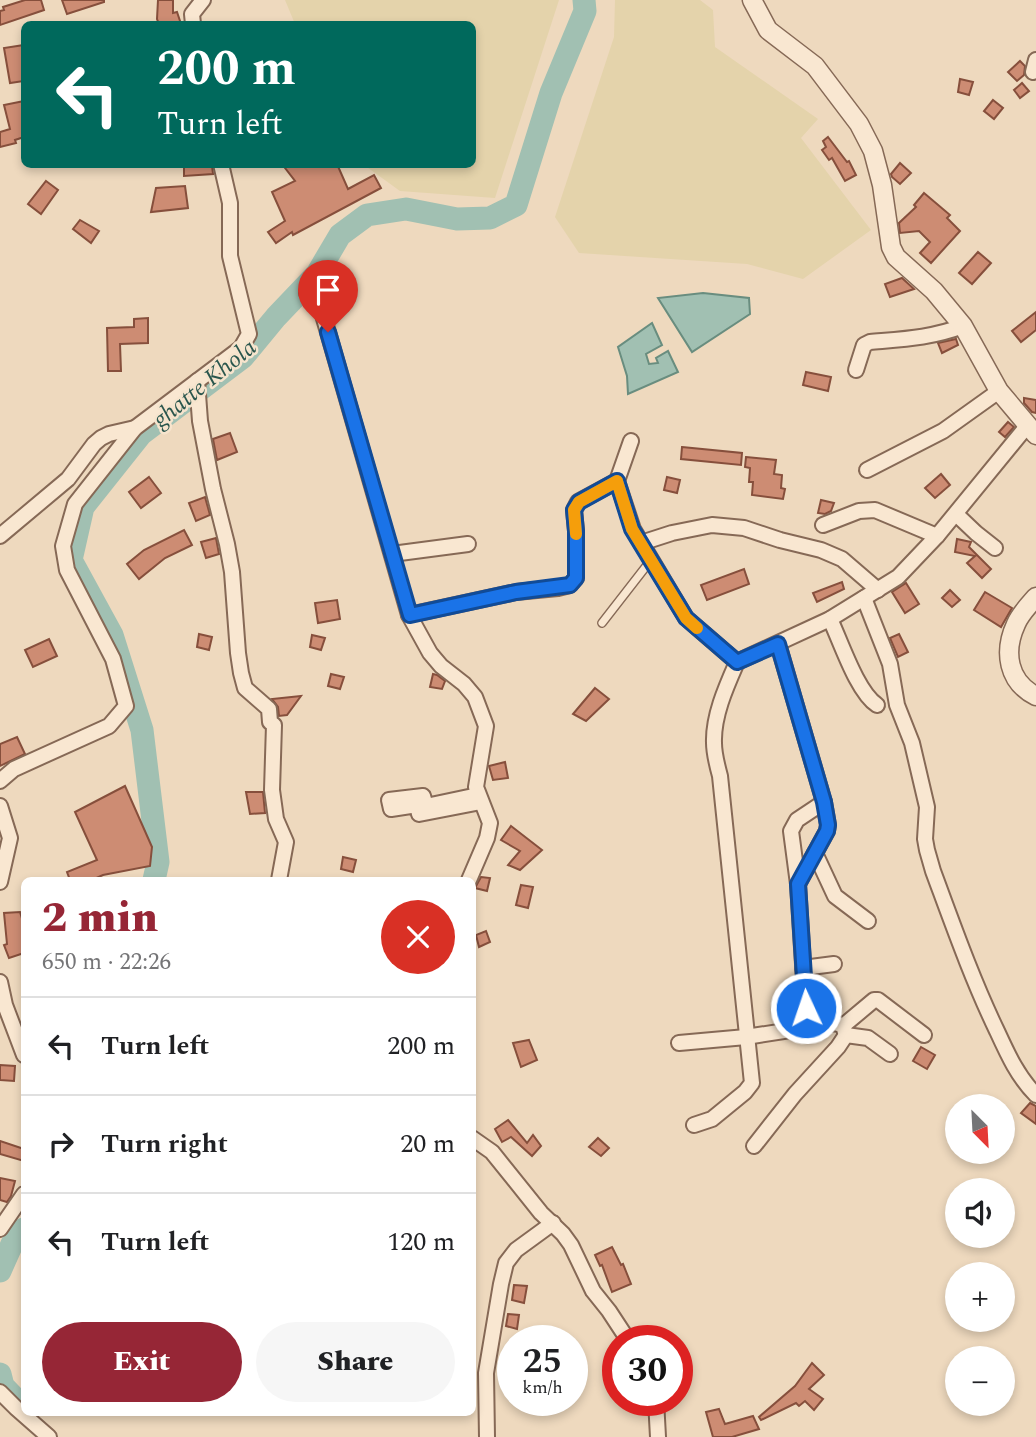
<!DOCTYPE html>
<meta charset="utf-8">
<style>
body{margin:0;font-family:Spectral,serif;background:#f6f6f6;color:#202124;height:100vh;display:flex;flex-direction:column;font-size:26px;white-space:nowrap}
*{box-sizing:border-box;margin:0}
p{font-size:23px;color:#757577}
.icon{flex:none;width:38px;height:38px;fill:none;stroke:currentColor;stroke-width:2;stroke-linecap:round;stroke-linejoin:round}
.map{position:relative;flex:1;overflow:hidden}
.sheet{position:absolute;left:21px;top:877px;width:455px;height:539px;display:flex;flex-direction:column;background:#fff;border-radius:10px;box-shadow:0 4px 10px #0003}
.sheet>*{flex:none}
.banner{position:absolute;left:21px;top:21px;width:455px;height:147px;border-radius:10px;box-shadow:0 4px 10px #0003;background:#00695c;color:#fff;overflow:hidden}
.needle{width:46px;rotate:156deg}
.buttons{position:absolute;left:945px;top:1094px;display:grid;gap:14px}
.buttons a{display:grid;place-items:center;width:70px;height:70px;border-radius:50%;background:#fff;box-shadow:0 4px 10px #0003;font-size:35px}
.speed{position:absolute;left:497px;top:1325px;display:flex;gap:14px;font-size:35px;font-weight:700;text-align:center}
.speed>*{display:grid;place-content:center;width:91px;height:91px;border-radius:50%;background:#fff;box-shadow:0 4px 10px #0003;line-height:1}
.speed small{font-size:18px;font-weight:400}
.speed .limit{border:10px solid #d22;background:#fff;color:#111}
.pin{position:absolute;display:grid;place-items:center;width:60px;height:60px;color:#fff;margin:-72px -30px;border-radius:50% 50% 50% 0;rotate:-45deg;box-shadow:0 0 7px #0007}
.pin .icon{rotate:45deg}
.me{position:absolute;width:77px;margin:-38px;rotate:357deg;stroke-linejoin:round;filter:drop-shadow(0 0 5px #0008)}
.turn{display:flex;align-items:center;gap:24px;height:147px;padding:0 21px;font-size:32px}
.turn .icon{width:91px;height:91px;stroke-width:2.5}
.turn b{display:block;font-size:49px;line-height:60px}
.round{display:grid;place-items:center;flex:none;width:74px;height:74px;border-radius:37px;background:#f6f6f6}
.headline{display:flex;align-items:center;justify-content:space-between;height:119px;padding:0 21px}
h1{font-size:42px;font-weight:800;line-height:52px;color:#962636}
.button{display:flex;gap:14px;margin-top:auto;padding:14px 21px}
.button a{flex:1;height:80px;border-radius:42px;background:#962636;color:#fff;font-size:28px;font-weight:800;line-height:80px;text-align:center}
.button a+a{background:#f6f6f6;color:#202124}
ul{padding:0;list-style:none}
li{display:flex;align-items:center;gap:21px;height:98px;padding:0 21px;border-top:2px solid #e0e0e0}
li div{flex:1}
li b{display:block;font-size:26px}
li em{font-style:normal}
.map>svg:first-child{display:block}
</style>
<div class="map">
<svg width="1036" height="1437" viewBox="0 0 1036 1437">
<rect width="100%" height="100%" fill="#eed9be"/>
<g fill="#e4d3ab">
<path d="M 285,0 L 559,0 L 495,198 L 400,191 L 364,165 L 472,164 L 472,24 L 295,24 Z"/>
<path d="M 615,0 L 700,0 L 713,10 L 715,47 L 818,119 L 801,138 L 871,230 L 803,279 L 747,264 L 579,253 L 555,217 L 614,37 Z"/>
</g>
<g fill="#a1c0b2" stroke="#698d7f" stroke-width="2">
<path d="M 703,293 L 749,298 L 750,314 L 692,352 L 658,298 Z"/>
<path d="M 652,323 L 662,345 L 646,354 L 649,364 L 658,363 L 656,358 L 668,351 L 678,372 L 628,394 L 627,376 L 618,347 Z"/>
</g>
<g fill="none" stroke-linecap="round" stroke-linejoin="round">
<g stroke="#a1c0b2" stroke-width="23">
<path d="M 154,880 L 158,862 L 142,730 L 112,635 L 71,560 L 83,507 L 141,434 L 243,357 L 276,317 L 317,274 L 340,235 L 367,215 L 406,209 L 457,219 L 490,218 L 516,205 L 551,93 L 585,11 L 584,0"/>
<path d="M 0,1271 L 12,1244 L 24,1229"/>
<path d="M 0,1374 L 3,1386 L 24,1408"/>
</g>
</g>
<g fill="#cd8c73" stroke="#864f3c" stroke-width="2">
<path d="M 25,0 L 41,0 L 44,10 L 0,25 L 0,11 L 4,10 L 3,7 Z"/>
<path d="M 62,0 L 104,0 L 104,2 L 67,14 Z"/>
<path d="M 158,0 L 173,0 L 173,13 L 177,12 L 181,24 L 159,24 L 157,19 Z"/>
<path d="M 24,45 L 24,81 L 10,83 L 4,48 Z"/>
<path d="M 1020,61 L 1025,66 L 1024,75 L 1017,81 L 1008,72 Z"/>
<path d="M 960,79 L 973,82 L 969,95 L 958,92 Z"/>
<path d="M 1022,83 L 1029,91 L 1020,98 L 1014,90 Z"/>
<path d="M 993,100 L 1003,108 L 994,119 L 984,111 Z"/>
<path d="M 24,101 L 24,137 L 15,140 L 16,143 L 0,147 L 0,132 L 10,129 L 4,105 Z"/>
<path d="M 828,137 L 847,162 L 849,161 L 856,175 L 845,181 L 832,158 L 829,160 L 822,150 L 826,147 L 823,141 Z"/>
<path d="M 900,163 L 911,173 L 900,184 L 892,177 L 891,174 Z"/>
<path d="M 282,164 L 337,164 L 348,189 L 374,175 L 381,188 L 293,235 L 292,232 L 276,243 L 268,232 L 285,221 L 272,192 L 295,181 Z"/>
<path d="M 184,165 L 212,166 L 213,174 L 184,176 Z"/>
<path d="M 46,181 L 58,190 L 41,214 L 28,204 Z"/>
<path d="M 185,186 L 188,208 L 151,212 L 156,188 Z"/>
<path d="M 924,193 L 950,215 L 947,218 L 960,231 L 931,263 L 920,253 L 930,242 L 919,231 L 900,233 L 899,223 L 916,207 L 914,205 Z"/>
<path d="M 80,220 L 99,231 L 91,243 L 73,229 Z"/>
<path d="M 978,252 L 991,263 L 972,284 L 959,273 Z"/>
<path d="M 902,278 L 914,289 L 890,297 L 885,284 Z"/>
<path d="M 1036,312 L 1036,330 L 1021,342 L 1012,331 Z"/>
<path d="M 148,318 L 148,343 L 120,344 L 121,371 L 108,371 L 107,328 L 134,327 L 134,319 Z"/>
<path d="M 956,339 L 958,345 L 942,353 L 938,343 Z"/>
<path d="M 806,372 L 831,377 L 828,391 L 803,385 Z"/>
<path d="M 1024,398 L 1036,400 L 1036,413 L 1032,412 L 1024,403 Z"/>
<path d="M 1008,422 L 1014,427 L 1005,437 L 999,432 Z"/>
<path d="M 230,433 L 237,452 L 217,460 L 213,439 Z"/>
<path d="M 682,447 L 742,453 L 741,465 L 681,459 Z"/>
<path d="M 746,457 L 776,460 L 774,474 L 782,475 L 781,488 L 785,489 L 783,499 L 752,495 L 753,482 L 749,482 L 750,468 L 745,467 Z"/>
<path d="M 941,474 L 950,485 L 935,498 L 925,488 Z"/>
<path d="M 149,477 L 161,493 L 141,508 L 129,492 Z"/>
<path d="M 667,477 L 680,480 L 677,493 L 664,490 Z"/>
<path d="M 205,497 L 210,515 L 196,521 L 189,503 Z"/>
<path d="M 821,500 L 834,503 L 831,511 L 825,514 L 818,513 Z"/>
<path d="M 184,530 L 192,545 L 165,558 L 139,579 L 127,564 L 144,550 Z"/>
<path d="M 216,538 L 219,554 L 206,558 L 201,542 Z"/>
<path d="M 957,539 L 971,542 L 969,547 L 991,569 L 982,578 L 967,563 L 975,556 L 955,552 Z"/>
<path d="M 744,569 L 749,584 L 707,600 L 701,585 Z"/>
<path d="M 842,582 L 844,589 L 817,602 L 813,593 Z"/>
<path d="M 906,583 L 919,604 L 905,613 L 892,592 Z"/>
<path d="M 950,590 L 960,600 L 952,607 L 942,598 Z"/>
<path d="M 985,592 L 1012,608 L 1001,627 L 974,610 Z"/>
<path d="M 337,600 L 340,619 L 318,623 L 315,603 Z"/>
<path d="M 199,634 L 212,637 L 209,650 L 197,647 Z"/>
<path d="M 899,634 L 908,652 L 898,657 L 890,638 Z"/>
<path d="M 312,635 L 325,638 L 321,650 L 310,647 Z"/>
<path d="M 49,639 L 57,656 L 33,667 L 25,650 Z"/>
<path d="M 331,674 L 344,677 L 340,689 L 328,686 Z"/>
<path d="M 433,674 L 437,675 L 445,681 L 442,689 L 430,687 Z"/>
<path d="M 595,688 L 609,699 L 586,721 L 573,714 Z"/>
<path d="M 301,696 L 287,715 L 279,716 L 278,707 L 272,699 Z"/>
<path d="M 17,737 L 25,754 L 0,766 L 0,744 Z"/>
<path d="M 505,762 L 508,778 L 493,780 L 489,766 Z"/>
<path d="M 125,786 L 152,847 L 150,866 L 103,875 L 92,880 L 70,880 L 67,872 L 97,860 L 75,812 Z"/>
<path d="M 246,792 L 263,792 L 265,813 L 250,814 Z"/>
<path d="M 511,826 L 542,850 L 520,870 L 508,865 L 520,851 L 501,840 Z"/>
<path d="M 343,857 L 356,860 L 353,872 L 341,869 Z"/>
<path d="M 481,877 L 490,878 L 487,891 L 475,888 Z"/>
<path d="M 521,885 L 533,887 L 528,908 L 516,905 Z"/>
<path d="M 20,912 L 24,925 L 24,953 L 9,958 L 4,945 L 7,944 L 4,913 Z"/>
<path d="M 486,931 L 490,942 L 479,947 L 476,935 Z"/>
<path d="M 529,1040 L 537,1060 L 521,1067 L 513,1043 Z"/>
<path d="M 921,1047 L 935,1055 L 927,1069 L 913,1061 Z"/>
<path d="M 0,1065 L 15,1066 L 14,1081 L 0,1080 Z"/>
<path d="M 1030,1103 L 1036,1106 L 1036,1124 L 1021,1113 Z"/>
<path d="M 508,1120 L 527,1143 L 533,1135 L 541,1146 L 532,1156 L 511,1137 L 502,1142 L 495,1129 Z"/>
<path d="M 598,1138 L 609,1148 L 601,1156 L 589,1147 Z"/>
<path d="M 0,1141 L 24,1149 L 24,1161 L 0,1154 Z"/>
<path d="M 0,1178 L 15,1181 L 11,1196 L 7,1202 L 0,1200 Z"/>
<path d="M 612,1247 L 621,1265 L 623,1264 L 631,1284 L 612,1292 L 602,1265 L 600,1266 L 595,1255 Z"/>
<path d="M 514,1285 L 527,1286 L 524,1303 L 512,1300 Z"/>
<path d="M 508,1314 L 519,1315 L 517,1329 L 506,1326 Z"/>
<path d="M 812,1363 L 824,1375 L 809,1389 L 823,1399 L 814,1410 L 805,1401 L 799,1406 L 796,1403 L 761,1420 L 759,1417 L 795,1386 Z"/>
<path d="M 719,1409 L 725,1424 L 753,1416 L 759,1429 L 732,1437 L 713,1437 L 706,1412 Z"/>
</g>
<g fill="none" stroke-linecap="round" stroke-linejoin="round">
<g stroke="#866956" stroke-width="10">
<path id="service" d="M 602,623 L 651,560"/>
</g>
<g stroke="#866956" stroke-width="18">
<g id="minor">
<path d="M 193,24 L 192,14 L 203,0"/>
<path d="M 1033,72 L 1036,60"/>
<path d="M 307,293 L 321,308 L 409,615 L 430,653 L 441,666 L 464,684 L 475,697 L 486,726 L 476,787 L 490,823 L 487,838 L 469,880"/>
<path d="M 856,370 L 864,345 L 870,342 C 904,339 931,338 963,326"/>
<path d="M 197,381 L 200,421 L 213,489 L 227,544 L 232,572 L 238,653 L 241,673 L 245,688 L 269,709 L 270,722 L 274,725 L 272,790 L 276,819 L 286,842 L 279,880"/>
<path d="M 631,441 L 617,481 L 633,529 L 686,618 L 737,662"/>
<path d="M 867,470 L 943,431 L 999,391"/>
<path d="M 956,514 L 976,533 L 995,548"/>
<path d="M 823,525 L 859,511 L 875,510 L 937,536"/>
<path d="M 0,536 L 68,479 L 94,444 L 101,438 L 109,434 L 135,428"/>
<path d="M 641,543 L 672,533 L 712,525 L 744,528 L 780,540 L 821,550 L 842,559 L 878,590"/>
<path d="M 392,554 L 468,544"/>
<path d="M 864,598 L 890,664 L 897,705 L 912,743 L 927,807 L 925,839 L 927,850 L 933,871 C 953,925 972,979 997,1031 C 1008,1055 1018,1077 1036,1095"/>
<path d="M 409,615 L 516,592 L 558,588 L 570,585 L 576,578 L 576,531 L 574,510 L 578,502 L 617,481"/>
<path d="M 830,619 C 841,642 857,692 877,705"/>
<path d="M 778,644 L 824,802 L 828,825 L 827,831 L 798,884"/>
<path d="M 0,781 L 14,769 L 109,726 L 126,706 L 113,659 L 67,570 L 63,546 L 75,504 L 135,428 L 241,348 L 249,334 L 230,256 L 230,203 L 221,164"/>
<path d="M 478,795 L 426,806 L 423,796 L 389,800 L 391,809 L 417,805 L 419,814 L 481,802"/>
<path d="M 0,806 L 10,838 L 0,882"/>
<path d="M 815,853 L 835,896 L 868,921"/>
<path d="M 803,968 L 834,964"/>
<path d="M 0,982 L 5,1005 L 24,1055"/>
<path d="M 843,1026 L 874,1000 L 878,1000 L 924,1035"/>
<path d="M 807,1028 L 798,884 L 791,831 L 797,820 L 824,802"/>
<path d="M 846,1035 L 868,1038 L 890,1054"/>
<path d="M 679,1043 L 746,1037 L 836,1023 L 843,1026 L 846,1035"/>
<path d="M 694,1125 L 712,1119 L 745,1092 L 752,1083 L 720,776 C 717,765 714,754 714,743 C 713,716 726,687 737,662 L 830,619 L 898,577 L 937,536 L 1027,426"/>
<path d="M 472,1138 L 492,1152 L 541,1213 L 563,1234 L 571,1245 L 593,1291 L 609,1311 L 628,1340"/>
<path d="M 754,1146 L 795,1094 L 838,1047 L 846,1035"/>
<path d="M 0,1229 L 24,1194"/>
<path d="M 0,1392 L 16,1408 L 49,1437"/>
<path d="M 656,1400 L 658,1437"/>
<path d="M 487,1437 L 486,1373 L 501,1284 L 506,1263 L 516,1250 L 553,1223"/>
</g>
</g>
<g stroke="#866956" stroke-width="21">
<g id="tertiary">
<path d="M 752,0 L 768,30 L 815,66 L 859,124 L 873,151 L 882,185 L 891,247 L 896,257 L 934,291 L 963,326 L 999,391 L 1036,435"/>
<path d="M 1036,597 C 1029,605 1020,614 1016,624 C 1003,652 1008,682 1036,696"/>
</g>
</g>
<use href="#service" stroke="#f9e7d1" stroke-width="7"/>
<use href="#minor" stroke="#f9e7d1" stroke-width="14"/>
<use href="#tertiary" stroke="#f9e7d1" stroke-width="18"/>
</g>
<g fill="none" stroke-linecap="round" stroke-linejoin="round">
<g stroke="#114b97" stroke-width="18">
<path id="route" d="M 328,332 L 410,615 L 516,592 L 570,585 L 576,578 L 576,531 L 574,510 L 579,502 L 617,481 L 632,529 L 686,618 L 737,662 L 778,644 L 824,802 L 828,825 L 827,831 L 798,884 L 806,1008"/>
</g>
<use href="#route" stroke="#1a73e8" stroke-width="12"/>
<path stroke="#f59e0b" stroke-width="12" d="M 576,534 L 574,510 L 579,502 L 617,481 L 632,529 L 686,618 L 697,628"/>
</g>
<g text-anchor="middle" stroke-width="5" stroke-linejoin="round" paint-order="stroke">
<g font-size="24" font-style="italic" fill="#2a564d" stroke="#f6e4cd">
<text transform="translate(204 383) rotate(-39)" y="8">ghatte Khola</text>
</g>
</g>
</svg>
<div class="buttons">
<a><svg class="needle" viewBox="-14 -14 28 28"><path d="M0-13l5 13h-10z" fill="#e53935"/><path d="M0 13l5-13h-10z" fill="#757577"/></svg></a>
<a><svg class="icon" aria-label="sound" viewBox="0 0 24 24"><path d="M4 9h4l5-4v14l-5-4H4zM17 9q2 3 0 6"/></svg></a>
<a>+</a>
<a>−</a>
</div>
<div class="speed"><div>25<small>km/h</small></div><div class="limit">30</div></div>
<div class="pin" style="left:328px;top:332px;background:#d93025"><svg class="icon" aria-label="arrive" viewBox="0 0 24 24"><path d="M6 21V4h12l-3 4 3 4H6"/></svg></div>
<svg class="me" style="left:806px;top:1008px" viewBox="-20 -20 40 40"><circle r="17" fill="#1a73e8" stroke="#fff" stroke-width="3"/><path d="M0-11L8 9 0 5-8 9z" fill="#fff"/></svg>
<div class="banner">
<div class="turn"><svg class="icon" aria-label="left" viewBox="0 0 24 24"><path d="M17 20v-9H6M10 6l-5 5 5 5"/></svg><div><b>200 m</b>Turn left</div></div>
</div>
<section class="sheet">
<div class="headline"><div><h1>2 min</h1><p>650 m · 22:26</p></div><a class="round" style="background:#d93025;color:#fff"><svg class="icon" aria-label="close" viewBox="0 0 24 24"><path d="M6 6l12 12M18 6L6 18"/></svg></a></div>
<ul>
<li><svg class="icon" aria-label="left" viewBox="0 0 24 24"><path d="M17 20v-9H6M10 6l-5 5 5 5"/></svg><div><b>Turn left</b></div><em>200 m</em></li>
<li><svg class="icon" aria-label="right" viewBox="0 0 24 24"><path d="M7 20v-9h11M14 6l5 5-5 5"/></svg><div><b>Turn right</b></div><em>20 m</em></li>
<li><svg class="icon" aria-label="left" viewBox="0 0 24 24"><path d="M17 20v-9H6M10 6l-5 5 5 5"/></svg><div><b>Turn left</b></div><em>120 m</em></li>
</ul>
<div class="button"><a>Exit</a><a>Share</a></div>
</section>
</div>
